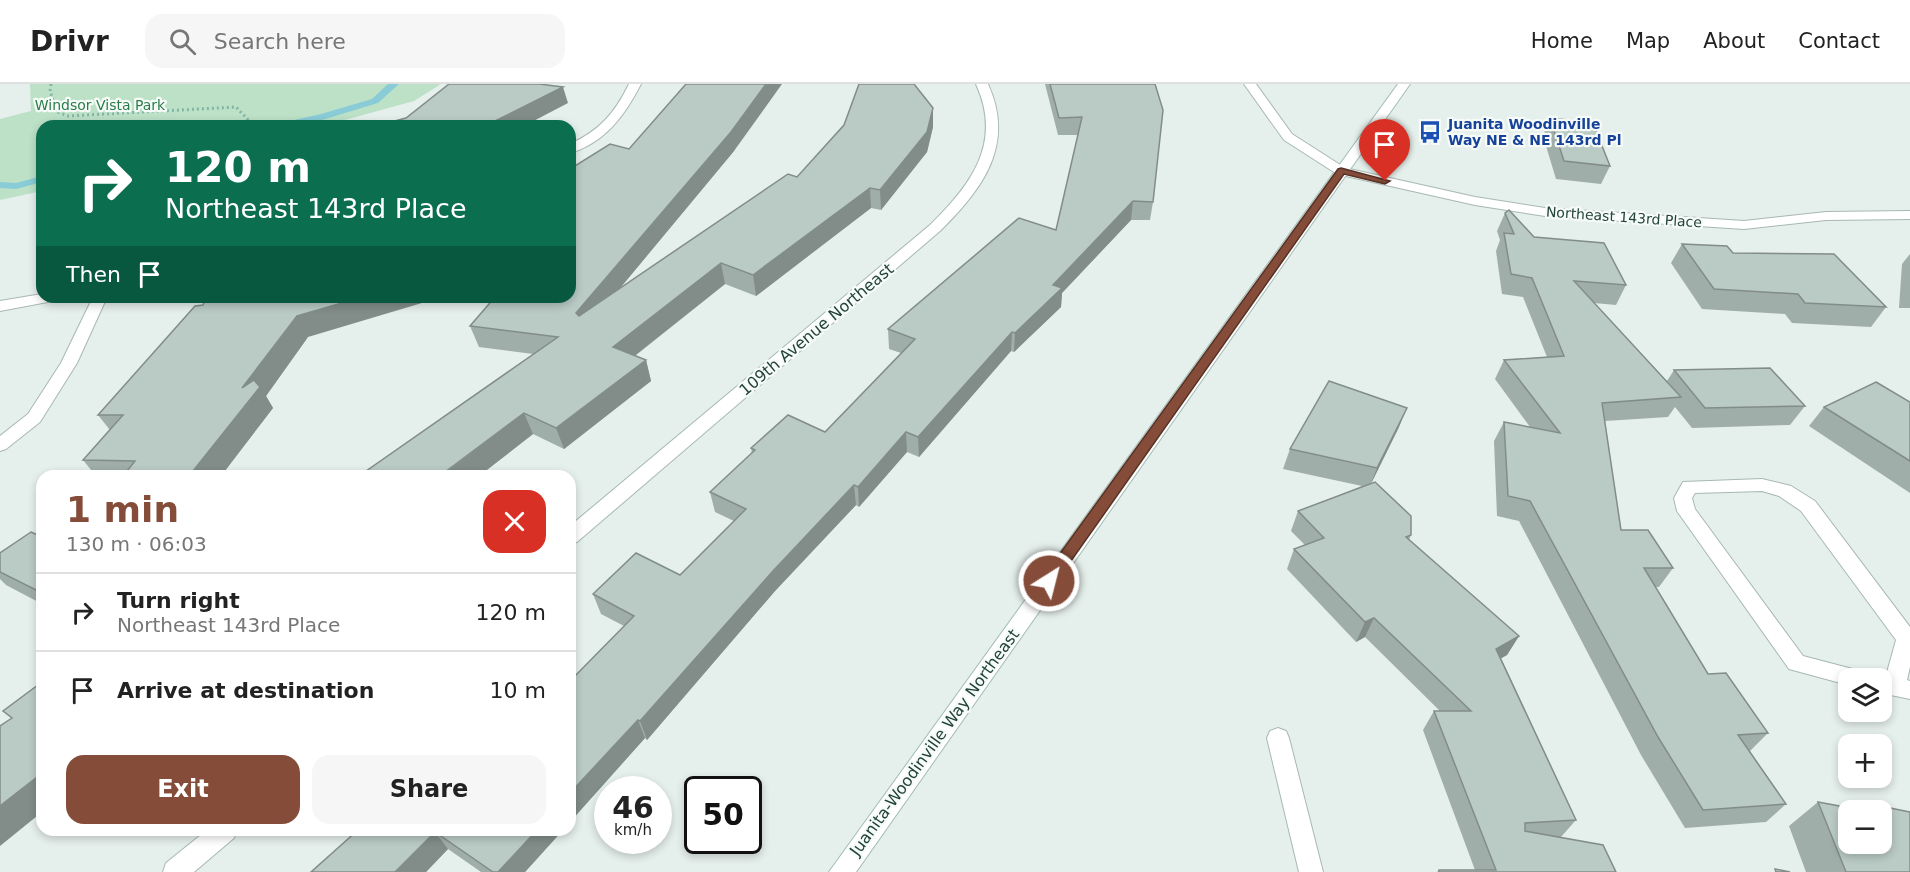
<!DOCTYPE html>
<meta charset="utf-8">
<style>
body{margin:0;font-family:"DejaVu Sans",sans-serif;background:#f6f6f6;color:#222;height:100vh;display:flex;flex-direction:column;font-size:22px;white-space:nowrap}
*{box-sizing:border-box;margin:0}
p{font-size:20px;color:#767676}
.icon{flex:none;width:33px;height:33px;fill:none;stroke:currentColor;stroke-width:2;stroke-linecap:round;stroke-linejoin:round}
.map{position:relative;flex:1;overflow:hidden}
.drawer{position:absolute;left:36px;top:386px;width:540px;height:366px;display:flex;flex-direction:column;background:#fff;border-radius:18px;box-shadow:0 3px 9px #0003}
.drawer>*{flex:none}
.hud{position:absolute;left:36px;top:36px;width:540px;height:183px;border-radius:18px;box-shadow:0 3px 9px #0003;background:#0b6e4f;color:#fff;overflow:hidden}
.controls{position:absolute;left:1838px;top:584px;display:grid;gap:12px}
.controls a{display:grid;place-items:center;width:54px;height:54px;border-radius:12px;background:#fff;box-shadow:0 3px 9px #0003;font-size:30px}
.speed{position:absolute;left:594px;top:692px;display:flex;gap:12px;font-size:30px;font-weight:700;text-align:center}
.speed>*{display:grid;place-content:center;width:78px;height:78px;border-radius:50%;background:#fff;box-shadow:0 3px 9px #0003;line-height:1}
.speed small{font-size:15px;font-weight:400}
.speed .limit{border:3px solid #111;border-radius:9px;background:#fff;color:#111}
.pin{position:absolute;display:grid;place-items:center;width:51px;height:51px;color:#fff;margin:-62px -26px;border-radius:50% 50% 50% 0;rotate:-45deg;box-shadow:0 0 6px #0007}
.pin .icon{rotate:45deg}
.me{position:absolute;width:66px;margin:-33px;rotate:36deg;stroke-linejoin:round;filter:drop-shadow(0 0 4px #0008)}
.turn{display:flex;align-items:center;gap:21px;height:126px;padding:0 30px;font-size:27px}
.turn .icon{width:78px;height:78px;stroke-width:2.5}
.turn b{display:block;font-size:42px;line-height:51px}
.then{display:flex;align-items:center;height:57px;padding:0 30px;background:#0003;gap:12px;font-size:22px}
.round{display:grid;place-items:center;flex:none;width:63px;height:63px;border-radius:18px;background:#f6f6f6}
.overview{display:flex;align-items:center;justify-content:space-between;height:102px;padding:0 30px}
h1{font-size:36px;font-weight:700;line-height:45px;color:#844c39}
.action{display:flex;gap:12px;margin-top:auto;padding:12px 30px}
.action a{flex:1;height:69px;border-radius:18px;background:#844c39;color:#fff;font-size:24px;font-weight:700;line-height:69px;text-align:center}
.action a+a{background:#f6f6f6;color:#222}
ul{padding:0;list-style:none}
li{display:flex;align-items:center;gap:18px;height:78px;padding:0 30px;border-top:2px solid #e0e0e0}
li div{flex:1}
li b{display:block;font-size:22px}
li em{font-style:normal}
header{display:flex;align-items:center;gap:36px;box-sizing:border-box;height:84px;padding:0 30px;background:#fff;border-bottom:2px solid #e0e0e0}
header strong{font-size:28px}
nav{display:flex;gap:33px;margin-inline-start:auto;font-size:21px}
.search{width:420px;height:54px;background:#f6f6f6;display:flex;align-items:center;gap:15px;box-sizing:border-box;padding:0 21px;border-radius:18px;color:#767676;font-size:22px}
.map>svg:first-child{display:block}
</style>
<header>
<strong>Drivr</strong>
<div class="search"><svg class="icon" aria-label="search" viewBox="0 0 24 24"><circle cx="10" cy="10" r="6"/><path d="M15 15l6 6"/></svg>Search here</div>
<nav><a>Home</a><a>Map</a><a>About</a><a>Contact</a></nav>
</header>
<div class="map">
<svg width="1910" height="788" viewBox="0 0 1910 788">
<rect width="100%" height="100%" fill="#e5efeb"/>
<path fill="#bce1c7" d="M 30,0 L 441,0 L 414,17 L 323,42 L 42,42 L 42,107 L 0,116 L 0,35 L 31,27 Z"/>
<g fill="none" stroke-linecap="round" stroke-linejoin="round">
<g fill="#89cbd7" fill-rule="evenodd">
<path d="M 388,0 L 399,0 L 378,19 L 322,36 L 288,42 L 267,42 L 321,30 L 372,15 Z"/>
<path d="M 42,92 L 42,98 L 16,105 L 0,104 L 0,98 L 16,99 Z"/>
</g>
<g stroke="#a7b8b2" stroke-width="2">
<g id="minor">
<path d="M 629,0 L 641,0 C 625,31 605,59 570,69 L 570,60 C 599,47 615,29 629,0 Z"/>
<path d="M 976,0 L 988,0 C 1016,61 982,106 940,147 L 577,458 L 570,460 L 570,442 L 930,141 C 971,101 1003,59 976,0 Z"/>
<path d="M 1244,0 L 1256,0 L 1292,50 L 1345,84 L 1475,113 L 1545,124 L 1744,137 L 1826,128 L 1910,127 L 1910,135 L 1826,136 L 1744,145 L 1545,132 L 1475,121 L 1337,90 L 1284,56 Z"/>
<path d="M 42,210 L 42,213 L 60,213 L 53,217 L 0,227 L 0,217 Z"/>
<path d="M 93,213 L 107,213 L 77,279 L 40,338 L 6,365 L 0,367 L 0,352 L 28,330 L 61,279 Z"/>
<path d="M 1762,395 L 1791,402 L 1815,417 L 1910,543 L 1910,583 L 1907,596 L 1910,597 L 1910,615 L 1881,609 L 1881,594 L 1873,594 L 1886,592 L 1896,556 L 1801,427 L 1779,412 L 1762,407 L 1695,409 L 1692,414 L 1695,425 L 1803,572 L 1864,588 L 1867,594 L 1848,594 L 1848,601 L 1789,585 L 1677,427 L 1674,414 L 1683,398 Z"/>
<path d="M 1278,644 L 1286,647 L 1289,654 L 1323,788 L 1299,788 L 1267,654 L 1270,647 Z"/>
<path d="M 207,746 L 237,746 L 234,754 L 194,788 L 163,788 L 166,779 Z"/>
</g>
</g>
<g stroke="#a2bcb3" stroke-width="2">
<path id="secondary" d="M 1398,0 L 1410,0 L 856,788 L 829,788 Z"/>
</g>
<path stroke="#83b5a5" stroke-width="3" stroke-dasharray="2 3" stroke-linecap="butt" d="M 51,0 L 50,7 L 57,28 L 68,32 L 236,23 L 254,42"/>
<use href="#minor" fill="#fff" fill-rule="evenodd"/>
<use href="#secondary" fill="#fff" fill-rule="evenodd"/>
</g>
<g fill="#a0aea9">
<path d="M 1045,0 L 1155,0 L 1153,118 L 1150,136 L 1131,136 L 1062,209 L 1061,223 L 1014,268 L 1011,267 L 919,373 L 907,368 L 859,423 L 856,421 L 775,507 L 647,656 L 645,654 L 570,738 L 570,597 L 624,542 L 601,530 L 593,510 L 680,491 L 734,437 L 715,428 L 710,408 L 752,370 L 751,364 L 825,348 L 901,269 L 889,265 L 888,245 L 1056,146 L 1078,51 L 1058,51 Z"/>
<path d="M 933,24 L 933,43 L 927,68 L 881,126 L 871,124 L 756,212 L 725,200 L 635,272 L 646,276 L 651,297 L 564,365 L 533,350 L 479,392 L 359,392 L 533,270 L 479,263 L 470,242 L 629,65 L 734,67 L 620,204 L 797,93 Z"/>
<path d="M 1550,34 L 1610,82 L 1601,100 L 1556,95 L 1543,52 Z"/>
<path d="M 1505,129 L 1534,153 L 1626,201 L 1616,221 L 1594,219 L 1667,297 L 1674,286 L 1805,322 L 1790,341 L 1692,344 L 1675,323 L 1668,333 L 1605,337 L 1621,446 L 1673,484 L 1659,503 L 1655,503 L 1708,590 L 1768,649 L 1750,667 L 1786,720 L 1766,738 L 1685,744 L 1641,671 L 1519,437 L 1497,432 L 1494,357 L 1504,338 L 1530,343 L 1495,295 L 1504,276 L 1547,273 L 1523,213 L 1502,210 L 1496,167 L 1500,156 L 1497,147 Z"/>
<path d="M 1682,160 L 1733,169 L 1886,223 L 1871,243 L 1792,239 L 1785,230 L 1702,225 L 1671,179 Z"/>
<path d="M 1910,170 L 1910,224 L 1899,224 L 1902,180 Z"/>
<path d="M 308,253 L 266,312 L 273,324 L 221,392 L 96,392 L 83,376 L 110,346 L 98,331 Z"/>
<path d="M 1910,318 L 1910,409 L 1809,342 L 1824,323 Z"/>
<path d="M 1399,343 L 1371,399 L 1411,451 L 1409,456 L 1519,552 L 1507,571 L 1501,574 L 1576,736 L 1561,753 L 1616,788 L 1437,788 L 1439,786 L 1475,786 L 1423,646 L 1434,627 L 1440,627 L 1365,553 L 1356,558 L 1287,485 L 1294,465 L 1305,461 L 1291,447 L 1298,427 L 1362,402 L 1283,385 L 1290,365 Z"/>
<path d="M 42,453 L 42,520 L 6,501 L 0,495 L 0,469 Z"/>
<path d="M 1818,718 L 1881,759 L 1881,726 L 1885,723 L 1910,788 L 1806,788 L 1789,742 Z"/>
<path d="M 358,746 L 563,746 L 525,788 L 481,788 L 448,765 L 426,788 L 311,788 Z"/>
</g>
<g fill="#828d89">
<path d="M 766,0 L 782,0 L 734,67 L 582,250 L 576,229 Z"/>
<path d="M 563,3 L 568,19 L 524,42 L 485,42 Z"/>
<path d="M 933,24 L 933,43 L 927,68 L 881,126 L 880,106 Z"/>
<path d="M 870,104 L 871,124 L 756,212 L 753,191 Z"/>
<path d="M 1133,117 L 1131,136 L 1062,209 L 1061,223 L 1014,268 L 1015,249 L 1053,201 Z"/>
<path d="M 721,179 L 725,200 L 619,284 L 613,263 Z"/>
<path d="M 363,213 L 442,213 L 308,253 L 266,312 L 273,324 L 221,392 L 189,392 L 242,304 L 297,232 Z"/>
<path d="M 1012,248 L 1011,267 L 919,373 L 918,353 Z"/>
<path d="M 646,276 L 651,297 L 564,365 L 556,344 Z"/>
<path d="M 1407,324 L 1399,343 L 1369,404 L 1377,384 Z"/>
<path d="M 524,329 L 533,350 L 479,392 L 441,392 Z"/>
<path d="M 906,348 L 907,368 L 859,423 L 858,403 Z"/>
<path d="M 854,401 L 856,421 L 775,507 L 647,656 L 640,637 L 772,488 Z"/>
<path d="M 1374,534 L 1365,553 L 1356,558 L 1365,538 Z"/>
<path d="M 1519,552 L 1507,571 L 1484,584 L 1496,565 Z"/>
<path d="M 638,636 L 645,654 L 570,738 L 570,709 Z"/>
<path d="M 41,690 L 42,728 L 0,762 L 0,722 Z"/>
<path d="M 537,746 L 563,746 L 525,788 L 498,788 Z"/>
<path d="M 435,748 L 448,765 L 426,788 L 395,788 Z"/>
</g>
<g fill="#bacac4" stroke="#828d89" stroke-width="1.5">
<path d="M 449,0 L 539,0 L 563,3 L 485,42 L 376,42 L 406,34 Z"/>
<path d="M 686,0 L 766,0 L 731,48 L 576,229 L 579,232 L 788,90 L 797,93 L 844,41 L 859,0 L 914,0 L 933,24 L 927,48 L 880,106 L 870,104 L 753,191 L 721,179 L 613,263 L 646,276 L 556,344 L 524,329 L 441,391 L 442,392 L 359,392 L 558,253 L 470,242 L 495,213 L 570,213 L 570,85 L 610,60 L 629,65 Z"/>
<path d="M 1050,0 L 1155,0 L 1163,26 L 1153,118 L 1133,117 L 1053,201 L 1062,204 L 1015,249 L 1012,248 L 918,353 L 906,348 L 858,403 L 854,401 L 772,488 L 640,637 L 638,636 L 570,709 L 570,597 L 634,532 L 593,510 L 636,469 L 680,491 L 746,425 L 710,408 L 755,366 L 751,364 L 788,331 L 825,348 L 915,255 L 888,245 L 1019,134 L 1056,146 L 1082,33 L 1059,34 Z"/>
<path d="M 1550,34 L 1593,39 L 1610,82 L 1564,77 Z"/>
<path d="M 1509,126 L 1534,153 L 1604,159 L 1626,201 L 1574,197 L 1681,313 L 1602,319 L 1621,446 L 1648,446 L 1673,484 L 1644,484 L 1708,590 L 1726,589 L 1768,649 L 1738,651 L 1786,720 L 1703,726 L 1658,653 L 1530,417 L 1508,412 L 1504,338 L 1560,349 L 1504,276 L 1564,272 L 1532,194 L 1511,190 L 1504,149 L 1514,150 L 1505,129 Z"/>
<path d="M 1682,160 L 1727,162 L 1733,169 L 1834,170 L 1886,223 L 1805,219 L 1798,210 L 1714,205 Z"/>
<path d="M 206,213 L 363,213 L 297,232 L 242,304 L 254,296 L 260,303 L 189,392 L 123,392 L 135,377 L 83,376 L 123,331 L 98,331 L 195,222 L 203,221 Z"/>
<path d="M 1770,284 L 1805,322 L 1705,324 L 1674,286 Z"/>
<path d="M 1329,297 L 1407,324 L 1377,384 L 1290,365 Z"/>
<path d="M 1876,298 L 1910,318 L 1910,377 L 1824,323 Z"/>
<path d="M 1375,398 L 1411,432 L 1411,451 L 1406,453 L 1519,552 L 1496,565 L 1576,736 L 1525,739 L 1525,747 L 1603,761 L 1616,788 L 1439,788 L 1439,786 L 1496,786 L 1434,627 L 1471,627 L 1374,534 L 1365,538 L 1294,465 L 1324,454 L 1298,427 Z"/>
<path d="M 31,448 L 42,453 L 42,509 L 0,488 L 0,469 Z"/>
<path d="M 42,598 L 42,691 L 41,690 L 0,722 L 0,642 L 12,634 L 3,627 Z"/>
<path d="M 1818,718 L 1861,726 L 1848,726 L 1848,759 L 1881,759 L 1881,730 L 1886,730 L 1885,723 L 1910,728 L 1910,788 L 1846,788 Z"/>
<path d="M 358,746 L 537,746 L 498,788 L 493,788 L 435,748 L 395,788 L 311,788 Z"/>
<path d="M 1775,785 L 1790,788 L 1776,788 Z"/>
</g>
<path fill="#844c39" stroke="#563125" stroke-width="1.5" d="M 1341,84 L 1390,97 L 1385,100 L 1344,90 L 1054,501 L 1043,501 L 1041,497 L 1043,493 L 1338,85 Z"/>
<defs>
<g id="bus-bare" transform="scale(1.8)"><path d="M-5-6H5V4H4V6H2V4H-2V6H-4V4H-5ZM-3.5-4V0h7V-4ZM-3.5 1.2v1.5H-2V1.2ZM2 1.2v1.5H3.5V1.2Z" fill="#1a4fb4" stroke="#f6fbf8" stroke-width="2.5" paint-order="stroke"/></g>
</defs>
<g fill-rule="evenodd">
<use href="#bus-bare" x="1430" y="48"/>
</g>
<g text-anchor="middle" stroke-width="4.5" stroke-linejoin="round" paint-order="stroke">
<g font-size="14" fill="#297d4a" stroke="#f6fbf8">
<text x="100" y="26">Windsor Vista Park</text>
</g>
<g font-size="14" font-weight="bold" fill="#164399" stroke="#f6fbf8" text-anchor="start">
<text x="1448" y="45">Juanita Woodinville<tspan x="1448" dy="16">Way NE &amp; NE 143rd Pl</tspan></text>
</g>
<g font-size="14" fill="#22433a" stroke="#f6fbf8">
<text transform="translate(1624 133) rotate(4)" y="5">Northeast 143rd Place</text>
</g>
<g font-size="16" fill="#22433a" stroke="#f6fbf8">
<text transform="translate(816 245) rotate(-40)" y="6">109th Avenue Northeast</text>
<text transform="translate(934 658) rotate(-54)" y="6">Juanita-Woodinville Way Northeast</text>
</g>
</g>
</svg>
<div class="controls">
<a><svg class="icon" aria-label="layers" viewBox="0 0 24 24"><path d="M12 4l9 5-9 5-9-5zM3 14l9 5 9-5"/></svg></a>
<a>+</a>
<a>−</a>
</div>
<div class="speed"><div>46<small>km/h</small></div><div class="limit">50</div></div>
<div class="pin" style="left:1385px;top:97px;background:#d93025"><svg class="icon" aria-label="arrive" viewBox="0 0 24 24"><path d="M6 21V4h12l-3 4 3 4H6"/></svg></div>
<svg class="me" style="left:1049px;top:497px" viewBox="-20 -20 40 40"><circle r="17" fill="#844c39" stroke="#fff" stroke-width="3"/><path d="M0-11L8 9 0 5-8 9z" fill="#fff"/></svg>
<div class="hud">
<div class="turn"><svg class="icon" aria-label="right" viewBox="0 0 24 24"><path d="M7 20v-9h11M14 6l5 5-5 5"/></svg><div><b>120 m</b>Northeast 143rd Place</div></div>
<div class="then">Then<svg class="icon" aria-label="arrive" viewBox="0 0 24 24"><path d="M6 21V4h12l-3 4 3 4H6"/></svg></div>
</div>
<section class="drawer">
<div class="overview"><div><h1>1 min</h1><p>130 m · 06:03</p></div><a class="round" style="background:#d93025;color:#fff"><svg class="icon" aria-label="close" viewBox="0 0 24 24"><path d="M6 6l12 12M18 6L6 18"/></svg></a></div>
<ul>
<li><svg class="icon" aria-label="right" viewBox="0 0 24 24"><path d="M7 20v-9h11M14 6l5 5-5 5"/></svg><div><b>Turn right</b><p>Northeast 143rd Place</p></div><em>120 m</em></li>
<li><svg class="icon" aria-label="arrive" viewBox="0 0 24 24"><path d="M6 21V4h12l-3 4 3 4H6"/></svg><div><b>Arrive at destination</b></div><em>10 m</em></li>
</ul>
<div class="action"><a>Exit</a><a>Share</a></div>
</section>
</div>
